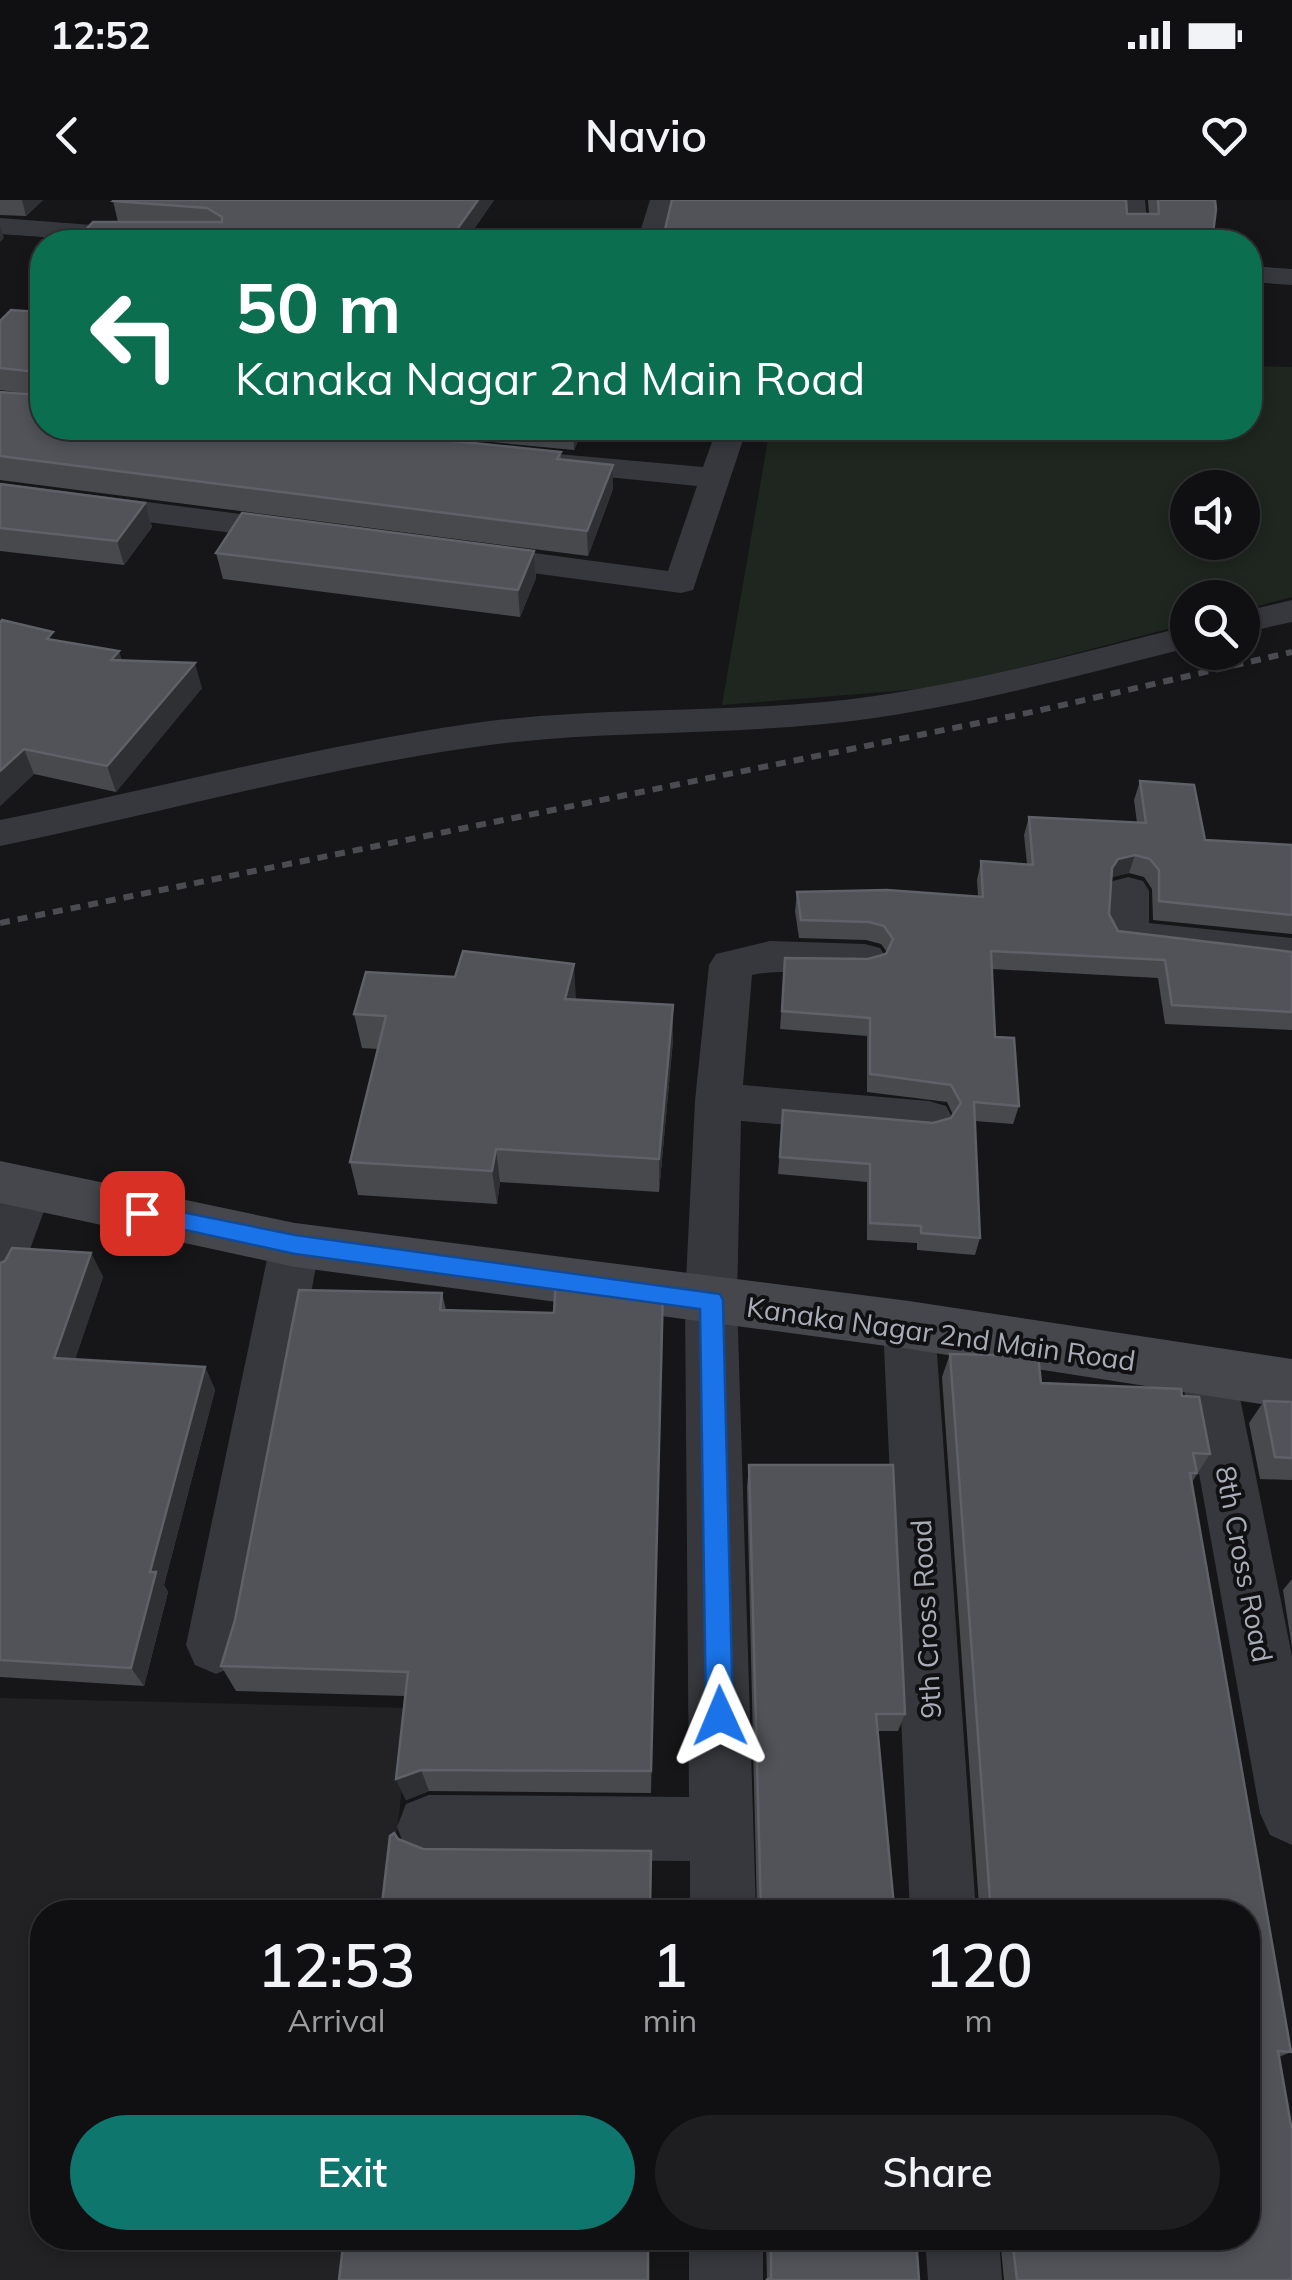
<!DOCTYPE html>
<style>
body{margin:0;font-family:Mulish,sans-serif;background:#1e1e20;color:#f1f3f6;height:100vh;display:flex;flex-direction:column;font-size:38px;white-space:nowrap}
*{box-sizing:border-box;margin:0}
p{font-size:32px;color:#9c9d9f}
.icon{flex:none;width:55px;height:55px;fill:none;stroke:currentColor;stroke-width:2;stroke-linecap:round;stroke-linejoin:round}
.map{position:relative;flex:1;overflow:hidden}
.panel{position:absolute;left:30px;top:1700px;width:1230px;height:350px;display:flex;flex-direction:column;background:#101012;border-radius:40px;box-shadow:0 5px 15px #0003,0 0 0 2px #303032}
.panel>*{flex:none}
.top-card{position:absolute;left:30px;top:30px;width:1232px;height:210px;border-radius:40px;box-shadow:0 5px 15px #0003,0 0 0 2px #303032;background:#0b6e4f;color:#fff;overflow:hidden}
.controls{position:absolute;left:1170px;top:270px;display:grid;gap:20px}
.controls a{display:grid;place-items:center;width:90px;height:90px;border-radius:50%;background:#101012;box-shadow:0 5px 15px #0003,0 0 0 2px #303032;font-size:50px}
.pin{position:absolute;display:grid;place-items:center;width:85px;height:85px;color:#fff;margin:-42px;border-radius:20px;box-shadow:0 5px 15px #0006}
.me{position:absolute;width:110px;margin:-55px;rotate:359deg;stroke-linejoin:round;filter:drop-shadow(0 0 8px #0008)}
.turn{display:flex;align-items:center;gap:35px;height:210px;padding:0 40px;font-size:45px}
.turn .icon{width:130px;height:130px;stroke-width:2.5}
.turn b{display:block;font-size:70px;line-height:85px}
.eta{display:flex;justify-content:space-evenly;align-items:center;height:170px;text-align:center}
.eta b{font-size:60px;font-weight:600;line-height:70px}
.cta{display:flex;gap:20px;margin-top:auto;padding:20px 40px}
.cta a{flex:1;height:115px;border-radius:60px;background:#0f766e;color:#fff;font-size:40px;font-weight:600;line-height:115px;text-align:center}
.cta a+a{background:#1e1e20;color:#f1f3f6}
.status{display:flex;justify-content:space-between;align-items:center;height:70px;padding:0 50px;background:#101012;direction:ltr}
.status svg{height:28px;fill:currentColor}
header{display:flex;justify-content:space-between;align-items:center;height:130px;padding:0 40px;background:#101012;font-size:45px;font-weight:600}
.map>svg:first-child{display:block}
</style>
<div class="status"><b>12:52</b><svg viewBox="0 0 49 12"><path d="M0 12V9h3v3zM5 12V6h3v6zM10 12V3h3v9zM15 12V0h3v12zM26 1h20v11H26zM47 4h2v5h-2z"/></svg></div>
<header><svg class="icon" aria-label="back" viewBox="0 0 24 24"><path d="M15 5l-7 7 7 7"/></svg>Navio<svg class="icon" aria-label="heart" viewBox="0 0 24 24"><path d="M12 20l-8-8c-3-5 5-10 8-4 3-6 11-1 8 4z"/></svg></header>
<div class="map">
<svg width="1292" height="2080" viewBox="0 0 1292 2080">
<rect width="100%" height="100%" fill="#161618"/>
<path fill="#222225" d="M 0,1498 L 411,1508 L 388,1712 L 42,1712 L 42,2038 L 351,2038 L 346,2080 L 0,2080 Z"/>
<path fill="#1e261f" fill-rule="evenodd" d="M 1250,166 L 1292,167 L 1292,397 L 1243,410 L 1242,398 L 1188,398 L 1187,424 L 946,487 L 722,505 L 770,228 L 1250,228 ZM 1188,288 L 1242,288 L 1242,342 L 1188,342 Z"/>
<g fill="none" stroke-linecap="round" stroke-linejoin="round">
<g fill="#37383d" fill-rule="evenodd">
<path d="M 650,0 L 676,0 L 663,42 L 637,42 Z"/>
<path d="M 1119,0 L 1145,0 L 1149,42 L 1123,42 Z"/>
<path d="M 0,18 L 211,34 L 224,42 L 114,42 L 0,34 Z"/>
<path d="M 1250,66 L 1292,69 L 1292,85 L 1250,82 Z"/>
<path d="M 717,228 L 747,228 L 693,390 L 681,393 L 466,364 L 454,361 L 449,354 L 454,347 L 466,344 L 668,371 L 697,286 L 547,271 L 536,269 L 531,262 L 536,255 L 547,253 L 703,267 Z"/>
<path d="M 0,283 L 302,322 L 314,325 L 319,332 L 314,339 L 302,342 L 0,303 Z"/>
<path d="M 1292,400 L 1292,422 L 1242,433 L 1242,412 Z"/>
<path d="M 1188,426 L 1188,448 C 1067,478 947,512 824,524 C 705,536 586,530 468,548 C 310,571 156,614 0,646 L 0,620 C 156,589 311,547 468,524 C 586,507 705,513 824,502 C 947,490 1067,456 1188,426 Z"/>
<path d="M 1128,677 L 1143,681 L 1149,691 L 1149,723 L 1292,738 L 1292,768 L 1112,746 C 1102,730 1103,698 1113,681 Z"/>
<path d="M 770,741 L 865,744 L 880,748 L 887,759 L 880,770 C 839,782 794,766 752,775 L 743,885 L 929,901 L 946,906 L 953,919 L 946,932 L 929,937 L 741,921 L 737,1100 L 756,1712 L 690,1712 L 690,1661 L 429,1659 L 406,1650 L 397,1627 L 406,1604 L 429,1595 L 689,1597 L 685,1100 L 695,901 L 709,765 L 716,754 Z"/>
<path d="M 28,970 L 45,975 L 52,989 L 18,1082 L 0,1088 L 0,999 L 11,975 Z"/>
<path d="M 295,1025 L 313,1031 L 320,1045 L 246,1445 L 237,1465 L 216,1474 L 195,1465 L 186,1445 L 270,1045 L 277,1031 Z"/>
<path d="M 909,1103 L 927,1110 L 935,1125 L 976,1712 L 910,1712 L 883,1125 L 891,1110 Z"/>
<path d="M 1208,1150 L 1227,1157 L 1235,1173 L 1292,1456 L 1292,1645 L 1270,1635 L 1260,1613 L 1181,1173 L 1189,1157 Z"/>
<rect x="689" y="2038" width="74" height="42"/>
<path d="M 925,2038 L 999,2038 L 1002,2080 L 928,2080 Z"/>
</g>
<path fill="#45474d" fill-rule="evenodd" d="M 0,961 L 295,1023 L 909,1101 L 1292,1159 L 1292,1209 L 909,1149 L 295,1067 L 0,1003 Z"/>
<path stroke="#4a4c52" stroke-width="6" stroke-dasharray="10 8" stroke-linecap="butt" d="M 0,723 L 1037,511 L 1292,452"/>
</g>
<g fill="#47494d">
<path d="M 0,0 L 43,0 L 26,16 L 0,15 Z"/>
<path d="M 494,0 L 465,42 L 118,22 L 113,1 Z"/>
<path d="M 1148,0 L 1215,0 L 1212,42 L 1127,14 L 1149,14 Z"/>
<path d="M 42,76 L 42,228 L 561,252 L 561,260 L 613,265 L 613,289 L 588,356 L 0,280 L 0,192 L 37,195 L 0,190 L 0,121 L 37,112 L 30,89 Z"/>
<path d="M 346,228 L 584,228 L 574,250 Z"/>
<path d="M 0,284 L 145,303 L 152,327 L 124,365 L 0,351 Z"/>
<path d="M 534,351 L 536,378 L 520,417 L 223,379 L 216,353 Z"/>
<path d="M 56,440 L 202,488 L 116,592 L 34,574 L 0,606 Z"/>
<path d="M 1140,581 L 1205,640 L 1292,645 L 1292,734 L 1153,720 L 1152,689 L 1144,677 L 1129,673 L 1112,677 L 1109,714 L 1118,731 L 1292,752 L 1292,830 L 1165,824 L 1158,778 L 992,769 L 995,837 L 1019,906 L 1013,924 L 975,921 L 980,1038 L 975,1055 L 917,1050 L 917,1043 L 867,1040 L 867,982 L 778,974 L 783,910 L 933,923 L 951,918 L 953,915 L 947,902 L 867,892 L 867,836 L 780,829 L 785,758 L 868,759 L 887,752 L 881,744 L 866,740 L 799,738 L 795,711 L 797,692 L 978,696 L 977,680 L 981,661 L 1027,664 L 1024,635 L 1029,617 L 1137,623 L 1134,600 Z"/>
<path d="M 576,800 L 673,840 L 659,992 L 500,982 L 497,1004 L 358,995 L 350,962 L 378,849 L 362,848 L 354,814 Z"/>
<path d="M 91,1053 L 103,1077 L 75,1159 L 205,1167 L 215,1190 L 164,1385 L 168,1392 L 144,1486 L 0,1477 L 0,1063 Z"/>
<path d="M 663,1087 L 651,1593 L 429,1591 L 406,1600 L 396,1579 L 405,1496 L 236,1491 L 221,1466 L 442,1093 L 446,1110 L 554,1113 Z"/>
<path d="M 950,1154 L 1041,1183 L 1182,1196 L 1210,1254 L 1192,1282 L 1291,1852 L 1279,1857 L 1292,2080 L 1004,2080 L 1000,2038 L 1248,2038 L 1248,1712 L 757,1712 L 747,1287 L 749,1265 L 905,1514 L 898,1531 L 877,1531 L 894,1707 L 976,1710 L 979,1705 L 942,1177 Z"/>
<path d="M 1264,1201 L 1292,1202 L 1292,1280 L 1260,1279 L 1249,1223 Z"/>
<path d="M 1292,1379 L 1292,1448 L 1283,1390 Z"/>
<path d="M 766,2038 L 916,2038 L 767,2080 Z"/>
</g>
<g fill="#2f3033">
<path d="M 22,0 L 43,0 L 26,16 Z"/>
<path d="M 478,0 L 494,0 L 465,42 L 448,42 Z"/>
<path d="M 0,25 L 4,38 L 0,42 Z"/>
<path d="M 573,228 L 584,228 L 574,250 Z"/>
<path d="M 613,265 L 613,289 L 588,356 L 587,331 Z"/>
<path d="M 145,303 L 152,327 L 124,365 L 117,341 Z"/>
<path d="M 534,351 L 536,378 L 520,417 L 518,390 Z"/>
<path d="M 119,451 L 127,476 L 111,460 Z"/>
<path d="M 195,463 L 202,488 L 116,592 L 107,566 Z"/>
<path d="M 24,549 L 34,574 L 0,606 L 0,571 Z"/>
<path d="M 1135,655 L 1129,673 L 1112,677 L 1112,668 L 1118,659 Z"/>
<path d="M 574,764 L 576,799 L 567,834 L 565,799 Z"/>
<path d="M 673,805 L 673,840 L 659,992 L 659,959 Z"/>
<path d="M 496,949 L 500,982 L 497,1004 L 492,971 Z"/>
<path d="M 91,1053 L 103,1077 L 68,1181 L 54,1158 Z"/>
<path d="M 205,1167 L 215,1190 L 164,1385 L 168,1392 L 144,1486 L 131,1468 L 150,1372 Z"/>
<path d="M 421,1570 L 429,1591 L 406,1600 L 396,1579 Z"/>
</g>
<g fill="#525359" stroke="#5f6168" stroke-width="2.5">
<path d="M 114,0 L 478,0 L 448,42 L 74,42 L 93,22 L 222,22 L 222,17 L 207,8 L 113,1 Z"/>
<path d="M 672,0 L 1126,0 L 1127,14 L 1159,14 L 1158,0 L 1215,0 L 1216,9 L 1212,42 L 662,42 Z"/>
<path d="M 42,76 L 42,228 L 325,228 L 561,252 L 557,259 L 613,265 L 587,331 L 0,256 L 0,192 L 37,195 L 38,172 L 0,168 L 0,121 L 11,110 L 38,112 L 39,93 L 30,89 Z"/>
<path d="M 0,284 L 145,303 L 117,341 L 0,328 Z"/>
<path d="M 242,313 L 534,351 L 518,390 L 216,353 Z"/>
<path d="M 2,420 L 53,432 L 47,439 L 119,451 L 111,460 L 195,463 L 107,566 L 24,549 L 0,571 L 0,423 Z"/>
<path d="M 1140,581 L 1194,585 L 1205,640 L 1292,645 L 1292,715 L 1159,701 L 1159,670 L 1150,659 L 1135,655 L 1118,659 L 1112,668 L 1109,714 L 1118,731 L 1292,752 L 1292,812 L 1172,805 L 1165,760 L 991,751 L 995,837 L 1014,838 L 1019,906 L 974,902 L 980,1038 L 921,1033 L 921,1026 L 870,1023 L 870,964 L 780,957 L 783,910 L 933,923 L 951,918 L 961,903 L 951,885 L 870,874 L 870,818 L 782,811 L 785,758 L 868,759 L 886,754 L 893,739 L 884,726 L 869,722 L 801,720 L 797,692 L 887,690 L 983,697 L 981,661 L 1033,665 L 1029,617 L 1146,623 Z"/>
<path d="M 463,751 L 574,764 L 565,799 L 673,805 L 659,959 L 496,949 L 492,971 L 350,962 L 386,816 L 354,814 L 366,772 L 455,777 Z"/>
<path d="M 12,1048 L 91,1053 L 54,1158 L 205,1167 L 150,1372 L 156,1372 L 131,1468 L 0,1460 L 0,1063 L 5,1061 Z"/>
<path d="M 556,1077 L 663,1087 L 651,1571 L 421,1570 L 396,1579 L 408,1472 L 221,1466 L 235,1420 L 299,1090 L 442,1093 L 440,1110 L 554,1113 Z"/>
<path d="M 950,1154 L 1038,1156 L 1041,1183 L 1181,1189 L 1182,1196 L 1199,1197 L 1210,1254 L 1193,1253 L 1197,1273 L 1190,1273 L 1291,1852 L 1278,1851 L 1292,1931 L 1292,2080 L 1017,2080 L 1012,2038 L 1248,2038 L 1248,1712 L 761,1712 L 749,1265 L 893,1265 L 905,1514 L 876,1514 L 894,1707 L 982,1710 L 981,1703 L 990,1699 Z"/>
<path d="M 1264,1201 L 1292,1202 L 1292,1258 L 1275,1257 Z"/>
<path d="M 394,1633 L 398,1639 L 423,1649 L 651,1651 L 650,1712 L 381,1712 L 390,1636 Z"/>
<path d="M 344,2038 L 648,2038 L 648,2080 L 339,2080 Z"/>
<path d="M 771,2038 L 916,2038 L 919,2080 L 766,2080 L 771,2078 Z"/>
</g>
<path fill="#1a73e8" stroke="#114b97" stroke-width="2.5" d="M 142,1004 L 295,1035 L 720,1094 L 723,1100 L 733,1516 L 729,1525 L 720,1529 L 710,1525 L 706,1516 L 700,1109 L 295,1054 L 135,1019 L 131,1013 Z"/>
<g text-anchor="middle" stroke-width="8" stroke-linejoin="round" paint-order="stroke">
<g font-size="28" fill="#a8adb8" stroke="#111113">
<text transform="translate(941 1134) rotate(8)" y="10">Kanaka Nagar 2nd Main Road</text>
<text transform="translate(1244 1364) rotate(79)" y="10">8th Cross Road</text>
<text transform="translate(926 1419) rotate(-93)" y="10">9th Cross Road</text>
</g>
</g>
</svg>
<div class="controls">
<a><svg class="icon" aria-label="sound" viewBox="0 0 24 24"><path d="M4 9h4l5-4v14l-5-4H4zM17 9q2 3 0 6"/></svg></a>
<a><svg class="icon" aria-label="search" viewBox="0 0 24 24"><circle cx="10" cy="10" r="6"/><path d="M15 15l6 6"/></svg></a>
</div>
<div class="pin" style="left:142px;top:1013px;background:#d93025"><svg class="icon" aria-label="arrive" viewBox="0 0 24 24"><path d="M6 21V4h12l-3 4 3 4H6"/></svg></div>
<svg class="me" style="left:720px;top:1516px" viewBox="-20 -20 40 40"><path d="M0-17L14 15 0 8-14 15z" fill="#1a73e8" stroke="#fff" stroke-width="4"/></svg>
<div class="top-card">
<div class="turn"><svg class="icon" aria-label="left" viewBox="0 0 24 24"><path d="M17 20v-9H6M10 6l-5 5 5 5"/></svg><div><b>50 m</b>Kanaka Nagar 2nd Main Road</div></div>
</div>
<section class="panel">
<div class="eta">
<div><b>12:53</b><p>Arrival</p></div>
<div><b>1</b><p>min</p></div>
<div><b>120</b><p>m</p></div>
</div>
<div class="cta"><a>Exit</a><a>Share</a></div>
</section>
</div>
